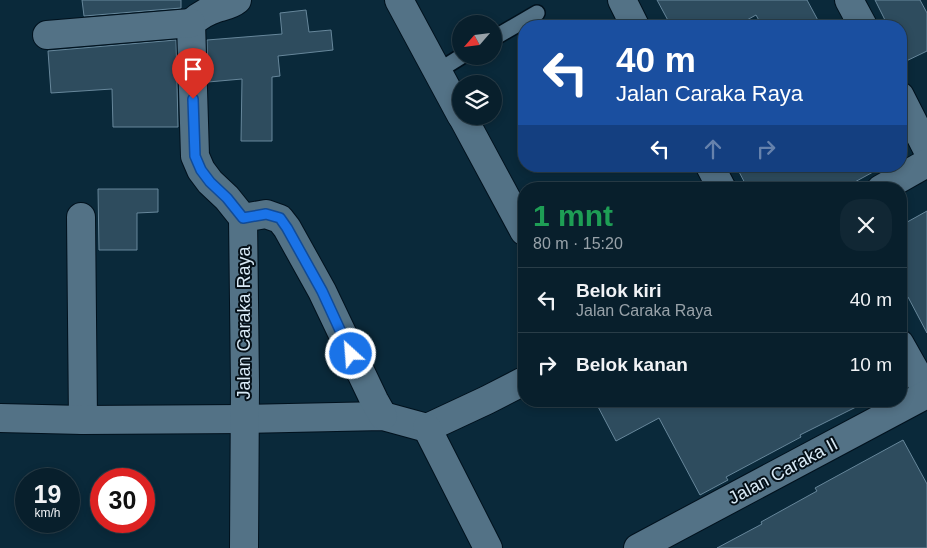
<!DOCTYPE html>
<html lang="id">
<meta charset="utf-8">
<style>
body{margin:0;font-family:Helvetica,sans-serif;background:#112734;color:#f1f3f6;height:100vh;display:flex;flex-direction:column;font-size:19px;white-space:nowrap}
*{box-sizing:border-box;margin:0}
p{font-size:16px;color:#98a2a9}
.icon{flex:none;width:28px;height:28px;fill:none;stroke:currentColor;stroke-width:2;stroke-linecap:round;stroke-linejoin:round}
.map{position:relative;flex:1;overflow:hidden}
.panel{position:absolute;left:518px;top:182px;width:389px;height:225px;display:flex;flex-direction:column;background:#081f2c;border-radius:20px;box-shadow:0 2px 8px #0003,0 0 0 1px #293d48}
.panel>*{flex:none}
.hud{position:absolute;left:518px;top:20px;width:389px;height:152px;border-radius:20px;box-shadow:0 2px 8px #0003,0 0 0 1px #293d48;background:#1a4fa0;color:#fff;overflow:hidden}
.needle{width:32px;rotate:242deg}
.buttons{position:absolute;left:452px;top:15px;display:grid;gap:10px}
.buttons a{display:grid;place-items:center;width:50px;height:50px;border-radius:50%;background:#081f2c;box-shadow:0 2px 8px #0003,0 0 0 1px #293d48;font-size:25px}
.speed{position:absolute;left:15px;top:468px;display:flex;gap:10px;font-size:25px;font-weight:700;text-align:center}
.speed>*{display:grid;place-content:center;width:65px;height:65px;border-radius:50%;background:#081f2c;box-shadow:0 2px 8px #0003,0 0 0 1px #293d48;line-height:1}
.speed small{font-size:12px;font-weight:400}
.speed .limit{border:8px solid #d22;background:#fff;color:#111}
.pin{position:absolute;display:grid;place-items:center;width:42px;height:42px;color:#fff;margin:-51px -21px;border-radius:50% 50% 50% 0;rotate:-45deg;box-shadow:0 0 5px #0007}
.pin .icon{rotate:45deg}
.me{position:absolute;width:55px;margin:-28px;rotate:334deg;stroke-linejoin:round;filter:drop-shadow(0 0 4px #0008)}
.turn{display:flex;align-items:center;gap:18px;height:105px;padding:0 15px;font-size:22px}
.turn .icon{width:65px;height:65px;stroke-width:2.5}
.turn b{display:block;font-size:35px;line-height:42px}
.lanes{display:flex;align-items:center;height:48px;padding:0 15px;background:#0003;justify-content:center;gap:25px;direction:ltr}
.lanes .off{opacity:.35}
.round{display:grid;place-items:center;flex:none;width:52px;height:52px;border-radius:20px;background:#112734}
.head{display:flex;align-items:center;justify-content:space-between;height:85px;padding:0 15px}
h1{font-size:30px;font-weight:600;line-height:38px;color:#1e9e55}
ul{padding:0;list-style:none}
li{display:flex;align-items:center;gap:15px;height:65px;padding:0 15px;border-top:1px solid #293d48}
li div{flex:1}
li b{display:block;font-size:19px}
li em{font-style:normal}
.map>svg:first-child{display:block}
</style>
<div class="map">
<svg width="927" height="548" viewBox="0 0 927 548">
<rect width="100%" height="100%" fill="#0a293a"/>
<g fill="#2e4c5e" stroke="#67879b">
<path d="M 82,0 L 181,0 L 181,8 L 84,16 Z"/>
<path d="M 657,0 L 807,0 L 821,26 L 762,26 L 756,15 L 736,26 L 671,26 Z"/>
<path d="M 875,0 L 920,0 L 927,13 L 927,51 L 900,64 L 900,26 L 888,26 Z"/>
<path d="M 306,10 L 309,32 L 331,30 L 333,50 L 278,56 L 280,76 L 272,77 L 272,141 L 241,141 L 242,79 L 208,82 L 207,40 L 282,34 L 280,13 Z"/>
<path d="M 176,40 L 178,127 L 113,127 L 112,89 L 51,93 L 48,51 Z"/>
<path d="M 736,166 L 884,166 L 842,189 L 748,189 Z"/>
<path d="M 98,189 L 158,189 L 158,212 L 137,213 L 137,250 L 99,250 Z"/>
<path d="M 927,211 L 927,333 L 908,297 L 900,301 L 900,226 Z"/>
<path d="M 595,401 L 868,401 L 800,435 L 801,437 L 726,477 L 728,480 L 700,495 L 659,418 L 616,441 Z"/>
<path d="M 903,440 L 927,484 L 927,548 L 717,548 L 762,524 L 761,522 L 817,491 L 815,488 Z"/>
</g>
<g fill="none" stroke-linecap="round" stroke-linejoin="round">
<g stroke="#00111d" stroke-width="18">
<g id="service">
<path d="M 494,38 L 537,13"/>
<path d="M 438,71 L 462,56"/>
</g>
</g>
<g stroke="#00111d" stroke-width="30">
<g id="minor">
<path d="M 237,0 C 231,5 224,6 217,8 C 207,11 199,16 191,23 L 195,156 L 201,170 L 210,182 L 227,198 L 243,218"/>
<path d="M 399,0 L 461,115"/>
<path d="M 622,0 L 635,26"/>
<path d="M 849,0 L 863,26"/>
<path d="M 47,35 L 191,23"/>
<path d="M 900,96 L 927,149"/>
<path d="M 462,116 L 524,231"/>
<path d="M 710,166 L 722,189"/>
<path d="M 881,189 L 927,163"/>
<path d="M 81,217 L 83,420"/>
<path d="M 900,344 L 927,392"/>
<path d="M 0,418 L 83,420 L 244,419 L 383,416 L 427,428 L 487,400 L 524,381"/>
<path d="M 427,428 L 488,548"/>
<path d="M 244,548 L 245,385 L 243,218 L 266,214 L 280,219 L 287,228 L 322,291 L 374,400 L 383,416"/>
<path d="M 638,548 L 927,394"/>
</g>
</g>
<use href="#service" stroke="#537286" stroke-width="15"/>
<use href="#minor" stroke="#537286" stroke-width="28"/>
</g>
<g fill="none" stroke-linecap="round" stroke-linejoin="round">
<g stroke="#114b97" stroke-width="12">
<path id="route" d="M 193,99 L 195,156 L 201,170 L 210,182 L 227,198 L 243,218 L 266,214 L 280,218 L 287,228 L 322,291 L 351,354"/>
</g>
<use href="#route" stroke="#1a73e8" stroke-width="9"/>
</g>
<g text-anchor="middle" stroke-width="4" stroke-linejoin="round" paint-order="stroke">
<g font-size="18" fill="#d8e9f5" stroke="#051018">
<text transform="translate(244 323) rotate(-90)" y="6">Jalan Caraka Raya</text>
<text transform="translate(783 471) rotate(-28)" y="6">Jalan Caraka II</text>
</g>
</g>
</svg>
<div class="buttons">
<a><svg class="needle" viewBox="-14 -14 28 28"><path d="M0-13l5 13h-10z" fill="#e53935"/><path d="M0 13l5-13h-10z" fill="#98a2a9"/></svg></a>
<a><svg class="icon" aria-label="layers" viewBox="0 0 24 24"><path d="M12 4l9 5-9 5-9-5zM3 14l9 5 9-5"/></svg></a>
</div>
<div class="speed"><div>19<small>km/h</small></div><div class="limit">30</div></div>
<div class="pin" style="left:193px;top:99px;background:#d93025"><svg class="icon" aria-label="arrive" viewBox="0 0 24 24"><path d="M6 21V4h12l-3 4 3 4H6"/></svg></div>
<svg class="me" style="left:351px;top:354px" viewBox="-20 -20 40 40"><circle r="17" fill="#1a73e8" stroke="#fff" stroke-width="3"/><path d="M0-11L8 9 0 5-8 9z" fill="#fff"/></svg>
<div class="hud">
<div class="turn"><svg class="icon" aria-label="left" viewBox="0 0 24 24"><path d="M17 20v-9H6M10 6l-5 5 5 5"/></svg><div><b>40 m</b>Jalan Caraka Raya</div></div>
<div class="lanes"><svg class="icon" aria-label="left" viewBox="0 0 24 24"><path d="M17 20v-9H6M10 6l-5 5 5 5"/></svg><svg class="icon off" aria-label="ahead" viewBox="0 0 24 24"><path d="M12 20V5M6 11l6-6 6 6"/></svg><svg class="icon off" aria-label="right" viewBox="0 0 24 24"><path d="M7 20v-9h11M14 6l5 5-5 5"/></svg></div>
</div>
<section class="panel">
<div class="head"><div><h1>1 mnt</h1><p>80 m · 15:20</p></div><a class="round"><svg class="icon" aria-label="close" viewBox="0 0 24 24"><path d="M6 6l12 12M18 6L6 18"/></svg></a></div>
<ul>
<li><svg class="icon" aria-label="left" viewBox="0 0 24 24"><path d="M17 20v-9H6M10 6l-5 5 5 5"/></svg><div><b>Belok kiri</b><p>Jalan Caraka Raya</p></div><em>40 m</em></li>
<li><svg class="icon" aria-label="right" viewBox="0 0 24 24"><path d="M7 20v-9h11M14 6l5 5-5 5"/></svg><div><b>Belok kanan</b></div><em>10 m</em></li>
</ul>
</section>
</div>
